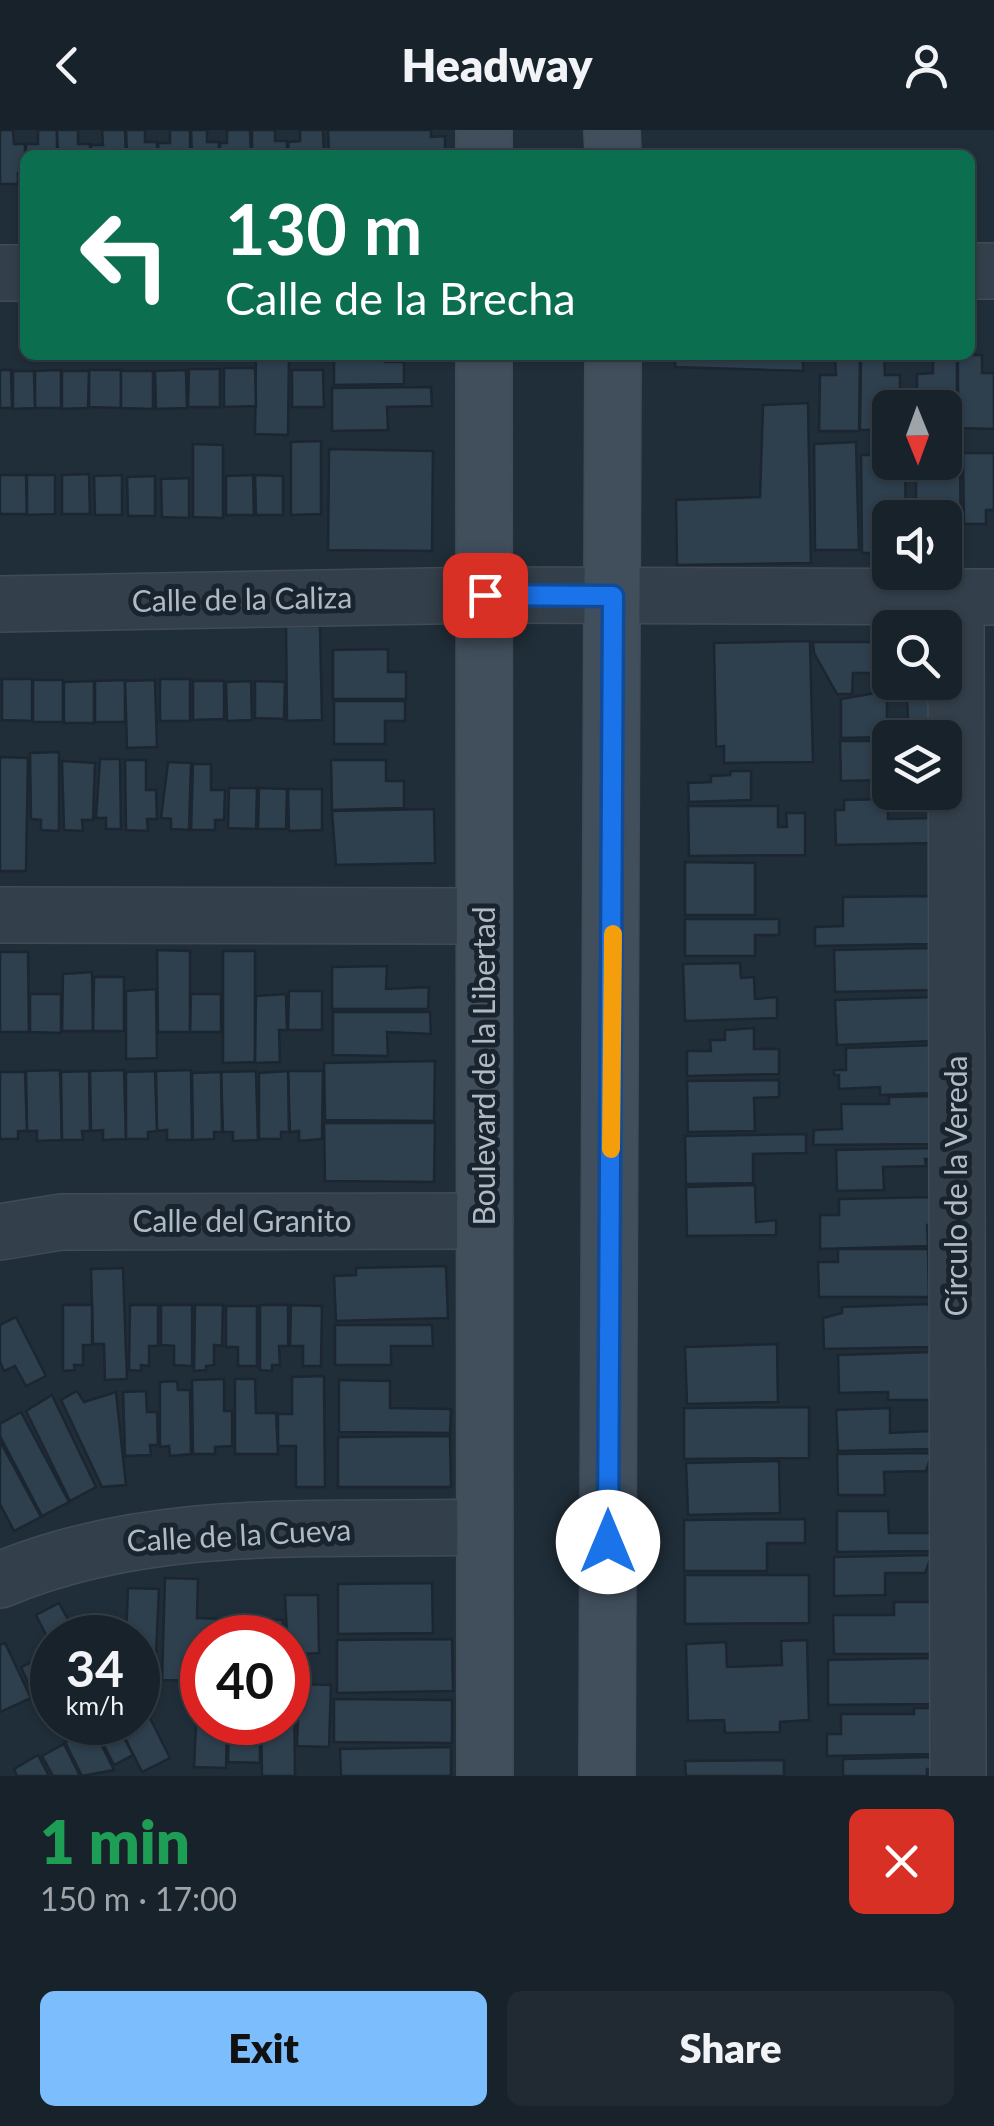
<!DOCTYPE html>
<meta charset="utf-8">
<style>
body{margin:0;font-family:Lato,sans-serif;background:#212a33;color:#f1f3f6;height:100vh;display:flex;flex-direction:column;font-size:38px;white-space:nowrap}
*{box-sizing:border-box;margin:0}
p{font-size:32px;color:#9fa4a9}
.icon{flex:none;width:55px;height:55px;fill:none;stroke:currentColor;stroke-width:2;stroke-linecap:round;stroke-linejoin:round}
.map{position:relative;height:1646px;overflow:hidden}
.side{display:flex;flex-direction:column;background:#18222b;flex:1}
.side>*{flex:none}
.banner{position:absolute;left:20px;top:20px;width:955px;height:210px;border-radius:15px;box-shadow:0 2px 8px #0004,0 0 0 2px #363f47;background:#0b6e4f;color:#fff;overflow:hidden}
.needle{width:65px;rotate:179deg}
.tools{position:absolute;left:872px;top:260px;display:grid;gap:20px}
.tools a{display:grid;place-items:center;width:90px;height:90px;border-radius:15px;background:#18222b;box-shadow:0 2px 8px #0004,0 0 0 2px #363f47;font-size:50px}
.speed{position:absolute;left:30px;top:1485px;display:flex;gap:20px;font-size:50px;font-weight:700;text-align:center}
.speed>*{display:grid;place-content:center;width:130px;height:130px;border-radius:50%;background:#18222b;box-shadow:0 2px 8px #0004,0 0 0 2px #363f47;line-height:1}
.speed small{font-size:25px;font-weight:400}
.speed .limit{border:15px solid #d22;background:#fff;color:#111}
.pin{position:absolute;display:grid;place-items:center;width:85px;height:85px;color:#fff;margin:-42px;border-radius:20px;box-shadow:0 5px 15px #0006}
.me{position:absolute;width:110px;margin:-55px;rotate:0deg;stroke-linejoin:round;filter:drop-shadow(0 0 8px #0008)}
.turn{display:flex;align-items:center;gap:35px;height:210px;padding:0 40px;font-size:45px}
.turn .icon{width:130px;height:130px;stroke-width:2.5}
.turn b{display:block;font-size:70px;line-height:85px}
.round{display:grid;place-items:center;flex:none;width:105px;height:105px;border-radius:15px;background:#212a33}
.headline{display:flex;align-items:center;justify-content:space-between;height:170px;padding:0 40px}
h1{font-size:60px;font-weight:800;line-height:75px;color:#1e9e55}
.cta{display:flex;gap:20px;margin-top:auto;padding:20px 40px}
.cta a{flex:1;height:115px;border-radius:15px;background:#7cbefd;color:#111;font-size:40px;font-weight:800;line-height:115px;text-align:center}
.cta a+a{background:#212a33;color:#f1f3f6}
header{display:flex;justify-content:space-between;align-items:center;height:130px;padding:0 40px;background:#18222b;font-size:45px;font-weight:800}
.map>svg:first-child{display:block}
</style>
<header><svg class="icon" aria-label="back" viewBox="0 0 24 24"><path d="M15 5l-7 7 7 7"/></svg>Headway<svg class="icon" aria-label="person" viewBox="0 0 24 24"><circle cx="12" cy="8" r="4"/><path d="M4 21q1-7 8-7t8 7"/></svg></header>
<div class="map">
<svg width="994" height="1646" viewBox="0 0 994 1646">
<rect width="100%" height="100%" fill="#202e39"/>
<g fill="#2e3f4e" stroke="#1b2630" stroke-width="2.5">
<path d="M 0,0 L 13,0 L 14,14 L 25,14 L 25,43 L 18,43 L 18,54 L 0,54 Z"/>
<path d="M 38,0 L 57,0 L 57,25 L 26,25 L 26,14 L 38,14 Z"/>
<path d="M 57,0 L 78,0 L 78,14 L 90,14 L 90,25 L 58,25 Z"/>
<path d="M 102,0 L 125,0 L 126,25 L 91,25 L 91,15 L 103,15 Z"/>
<path d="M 126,0 L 145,0 L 145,12 L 157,12 L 157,25 L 127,25 Z"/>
<path d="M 170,0 L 190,0 L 190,25 L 159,25 L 158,13 L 170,13 Z"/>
<path d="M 191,0 L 207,0 L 207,12 L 219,12 L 219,25 L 192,25 Z"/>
<path d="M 227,0 L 250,0 L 251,25 L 220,25 L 220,13 L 227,13 Z"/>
<path d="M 252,0 L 275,0 L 275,11 L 287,11 L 287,25 L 252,25 Z"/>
<path d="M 300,0 L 323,0 L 324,25 L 289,25 L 288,12 L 300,11 Z"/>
<path d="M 328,0 L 431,0 L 431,7 L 445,6 L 445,25 L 329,25 Z"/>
<path d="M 256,225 L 289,225 L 288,305 L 255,304 Z"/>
<path d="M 334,225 L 385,225 L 385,232 L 404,232 L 404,254 L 334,255 Z"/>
<path d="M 675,225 L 803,225 L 803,241 L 675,237 Z"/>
<path d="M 957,225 L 957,299 L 945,299 L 945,278 L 917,278 L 917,244 L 933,243 L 933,226 Z"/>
<path d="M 958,225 L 982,225 L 982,243 L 994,243 L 994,299 L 958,298 Z"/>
<path d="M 861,226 L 884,227 L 885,245 L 900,245 L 900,278 L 890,278 L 890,300 L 860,300 Z"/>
<path d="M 835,227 L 860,227 L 859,301 L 819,301 L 820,245 L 836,245 Z"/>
<path d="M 224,238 L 255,238 L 256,276 L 224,277 Z"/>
<path d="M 189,239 L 220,239 L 220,277 L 188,277 Z"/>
<path d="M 0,240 L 11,240 L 12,278 L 0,278 Z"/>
<path d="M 61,240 L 61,278 L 35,278 L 35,241 Z"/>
<path d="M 89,240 L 121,240 L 121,278 L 89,277 Z"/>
<path d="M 186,240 L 187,278 L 156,279 L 155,241 Z"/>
<path d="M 292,240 L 323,240 L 324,277 L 292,277 Z"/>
<path d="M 13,241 L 34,241 L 35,278 L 13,279 Z"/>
<path d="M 62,241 L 89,241 L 88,278 L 62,279 Z"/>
<path d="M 121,241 L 153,241 L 153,279 L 121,278 Z"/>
<path d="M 431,257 L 432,276 L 387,277 L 388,300 L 332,301 L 332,258 Z"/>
<path d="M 808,273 L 811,433 L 677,435 L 676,370 L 760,367 L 763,275 Z"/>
<path d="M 321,311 L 321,384 L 291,385 L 291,312 Z"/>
<path d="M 856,312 L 859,420 L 815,420 L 814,314 Z"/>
<path d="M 193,314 L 223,315 L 223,388 L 193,387 Z"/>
<path d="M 329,319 L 433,321 L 432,421 L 328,420 Z"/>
<path d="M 963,323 L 994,323 L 994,380 L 986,380 L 986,394 L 964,394 Z"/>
<path d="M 945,324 L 960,324 L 961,422 L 945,422 L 945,388 L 916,388 L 916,332 L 945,332 Z"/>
<path d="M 861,325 L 890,325 L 890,332 L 905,332 L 906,388 L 890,388 L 890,423 L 862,423 Z"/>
<path d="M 89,344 L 90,384 L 62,384 L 62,345 Z"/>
<path d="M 0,345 L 26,345 L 27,384 L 0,384 Z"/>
<path d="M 27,345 L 55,345 L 55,384 L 27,385 Z"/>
<path d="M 122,345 L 122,385 L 95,385 L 94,346 Z"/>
<path d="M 253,345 L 254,385 L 226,385 L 226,346 Z"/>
<path d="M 255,345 L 283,346 L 283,385 L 256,385 Z"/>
<path d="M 155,346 L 155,386 L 128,386 L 127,347 Z"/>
<path d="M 189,348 L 189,388 L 162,387 L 161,349 Z"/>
<path d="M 286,496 L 320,496 L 322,590 L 287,591 Z"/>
<path d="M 810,511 L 813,632 L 724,633 L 724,616 L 716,617 L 714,513 Z"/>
<path d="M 813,512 L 890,512 L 890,543 L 853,543 L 852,564 L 837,564 L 814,523 Z"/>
<path d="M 388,519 L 388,542 L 406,542 L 406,569 L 333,569 L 333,520 Z"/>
<path d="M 2,549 L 32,549 L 32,591 L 2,590 Z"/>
<rect x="160" y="549" width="30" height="42"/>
<rect x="33" y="550" width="30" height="42"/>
<path d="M 125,550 L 125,592 L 95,592 L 95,551 Z"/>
<path d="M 155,550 L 157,617 L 127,618 L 125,551 Z"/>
<path d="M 94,551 L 94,593 L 64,593 L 64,552 Z"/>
<path d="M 193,551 L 224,551 L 224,589 L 193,590 Z"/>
<path d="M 251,551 L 252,590 L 227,591 L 226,552 Z"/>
<path d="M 255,551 L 285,552 L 284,589 L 255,588 Z"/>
<path d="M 887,561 L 887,589 L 908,589 L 907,569 L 929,569 L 930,606 L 841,608 L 841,569 Z"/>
<path d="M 334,571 L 405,571 L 405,591 L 385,591 L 385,614 L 334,614 Z"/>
<path d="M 840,611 L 890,611 L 890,658 L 886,650 L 841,651 Z"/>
<path d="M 59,622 L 59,701 L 41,700 L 41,690 L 31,689 L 30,623 Z"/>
<path d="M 0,627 L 28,628 L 26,741 L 0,741 Z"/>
<path d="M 100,629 L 120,629 L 121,699 L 106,699 L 106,688 L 96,688 Z"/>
<path d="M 125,630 L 146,630 L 146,660 L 156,660 L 157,689 L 147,689 L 148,701 L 126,700 Z"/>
<path d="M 331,630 L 386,630 L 386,651 L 404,651 L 404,678 L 332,680 Z"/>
<path d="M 62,631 L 95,633 L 93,690 L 82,690 L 83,701 L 64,700 Z"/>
<path d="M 168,632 L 191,633 L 189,700 L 171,699 L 171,689 L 161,688 Z"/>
<path d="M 193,634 L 211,634 L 211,660 L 225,660 L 224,690 L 215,690 L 215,700 L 191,700 Z"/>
<path d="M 731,641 L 751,641 L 751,670 L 689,672 L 688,653 L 711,652 L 711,646 L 730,645 Z"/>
<path d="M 229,658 L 257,658 L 256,699 L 228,698 Z"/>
<path d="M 259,658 L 287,659 L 286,699 L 258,699 Z"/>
<path d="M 288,659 L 322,659 L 322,700 L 289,701 Z"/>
<path d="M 888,669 L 888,689 L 931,688 L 932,713 L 836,715 L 835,680 L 844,680 L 844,670 Z"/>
<path d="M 688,676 L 778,676 L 778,697 L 787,697 L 786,683 L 805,683 L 805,725 L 689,726 Z"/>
<path d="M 434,679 L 435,733 L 336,735 L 332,681 Z"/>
<path d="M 685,732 L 755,733 L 755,785 L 685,785 Z"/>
<path d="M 935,766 L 933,814 L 815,816 L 815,797 L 843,796 L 843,767 Z"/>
<path d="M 685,789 L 779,789 L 779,805 L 755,805 L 755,826 L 685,826 Z"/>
<path d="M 931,818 L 931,860 L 835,862 L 834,820 Z"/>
<path d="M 157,820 L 190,821 L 190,902 L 158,902 Z"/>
<path d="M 223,821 L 255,821 L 255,932 L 223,933 Z"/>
<path d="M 0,822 L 28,822 L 29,902 L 0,902 Z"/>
<path d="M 740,833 L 741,848 L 754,847 L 755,869 L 777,867 L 777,888 L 685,891 L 683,834 Z"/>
<path d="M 387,836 L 386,859 L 429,857 L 428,879 L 332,879 L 332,837 Z"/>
<path d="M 92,842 L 93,901 L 62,901 L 63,844 Z"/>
<path d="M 94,847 L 124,847 L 124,901 L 93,901 Z"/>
<path d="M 156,859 L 157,928 L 126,929 L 126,861 Z"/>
<path d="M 289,861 L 322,861 L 322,900 L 288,900 Z"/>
<path d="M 30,864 L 61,864 L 61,903 L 30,902 Z"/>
<path d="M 191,864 L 221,864 L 221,902 L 190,902 Z"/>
<path d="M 286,864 L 287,900 L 279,900 L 280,932 L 255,933 L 256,866 Z"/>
<path d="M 934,867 L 935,911 L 837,915 L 835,870 Z"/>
<path d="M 333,882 L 430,882 L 431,904 L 387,902 L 388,926 L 333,925 Z"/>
<path d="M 754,898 L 754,919 L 779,919 L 779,944 L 687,946 L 687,921 L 711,921 L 710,910 L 725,910 L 725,900 Z"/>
<path d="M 935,915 L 936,963 L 880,965 L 880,957 L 839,959 L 839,945 L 834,945 L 834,940 L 846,940 L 846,918 Z"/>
<path d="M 435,931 L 434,991 L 325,990 L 324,933 Z"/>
<path d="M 60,940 L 62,1010 L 37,1011 L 37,1001 L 27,1001 L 26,941 Z"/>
<path d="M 124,940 L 126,1009 L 103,1010 L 103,1000 L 91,1001 L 90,941 Z"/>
<path d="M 191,940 L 192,1010 L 167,1010 L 167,1000 L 157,1001 L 156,941 Z"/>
<path d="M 89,941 L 90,1001 L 82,1001 L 83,1010 L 62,1010 L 61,942 Z"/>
<path d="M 155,941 L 157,1001 L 148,1002 L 148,1009 L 126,1009 L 126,942 Z"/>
<path d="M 256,941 L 258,1010 L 233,1011 L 233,1002 L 223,1002 L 221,942 Z"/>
<path d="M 288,941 L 323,941 L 322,1009 L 299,1011 L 299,1001 L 290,1002 Z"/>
<path d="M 288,941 L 289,1002 L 281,1002 L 281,1009 L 259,1009 L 259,943 Z"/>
<path d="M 0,942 L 25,942 L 27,1001 L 18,1001 L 18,1009 L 0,1009 Z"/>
<path d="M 221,942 L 222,1002 L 214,1002 L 214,1009 L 193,1010 L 192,943 Z"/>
<path d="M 779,950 L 779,967 L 754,968 L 755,1001 L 688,1002 L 687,951 Z"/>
<path d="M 936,966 L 937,1014 L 813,1015 L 814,1000 L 842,999 L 841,974 L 889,974 L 889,967 Z"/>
<path d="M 324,993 L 435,993 L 434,1052 L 325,1051 Z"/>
<path d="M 806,1004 L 806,1023 L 753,1024 L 753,1053 L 686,1054 L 685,1006 Z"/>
<path d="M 934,1018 L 934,1029 L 925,1029 L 926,1036 L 883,1037 L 884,1060 L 837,1061 L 836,1020 Z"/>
<path d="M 755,1055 L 756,1092 L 776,1090 L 776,1105 L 687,1106 L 686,1057 Z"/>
<path d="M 936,1067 L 936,1095 L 927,1095 L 928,1116 L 820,1119 L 820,1085 L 839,1085 L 839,1069 Z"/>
<path d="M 838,1119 L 928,1119 L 929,1167 L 819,1167 L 818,1132 L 838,1132 Z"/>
<path d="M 446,1136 L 448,1188 L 336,1191 L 334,1146 L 356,1145 L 356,1138 Z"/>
<path d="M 123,1138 L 127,1249 L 105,1250 L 104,1214 L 93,1214 L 91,1139 Z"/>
<path d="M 929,1174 L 930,1217 L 824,1219 L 823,1188 L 842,1183 L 842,1177 Z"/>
<path d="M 63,1175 L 92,1175 L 92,1215 L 83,1215 L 83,1235 L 74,1235 L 75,1240 L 63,1241 Z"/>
<path d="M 130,1175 L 158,1175 L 158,1216 L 149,1216 L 149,1236 L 141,1235 L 141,1241 L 129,1240 Z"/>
<path d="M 161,1175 L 192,1175 L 192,1236 L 174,1235 L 174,1216 L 161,1215 Z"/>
<path d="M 195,1175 L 223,1175 L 222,1216 L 214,1215 L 214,1235 L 206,1236 L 206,1240 L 194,1241 Z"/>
<path d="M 260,1175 L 288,1175 L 288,1216 L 279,1216 L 280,1235 L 272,1235 L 272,1241 L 260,1240 Z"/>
<path d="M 291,1175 L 322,1176 L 321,1236 L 303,1236 L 303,1216 L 290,1216 Z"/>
<path d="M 226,1176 L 257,1176 L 257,1236 L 238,1236 L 238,1217 L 226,1217 Z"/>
<path d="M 16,1187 L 46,1246 L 26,1256 L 15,1236 L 4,1241 L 0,1232 L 0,1195 Z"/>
<path d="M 335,1195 L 432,1195 L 433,1216 L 391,1216 L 391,1235 L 335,1235 Z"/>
<path d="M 777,1214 L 778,1272 L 687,1274 L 685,1217 Z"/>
<path d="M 932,1222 L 933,1270 L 888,1270 L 888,1262 L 839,1263 L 838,1225 Z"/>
<path d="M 324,1246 L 325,1357 L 296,1357 L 296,1316 L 278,1316 L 278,1284 L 292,1284 L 292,1247 Z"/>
<path d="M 224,1249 L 224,1281 L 232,1281 L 232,1316 L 215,1317 L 215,1324 L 193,1324 L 192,1250 Z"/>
<path d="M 235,1249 L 255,1249 L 256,1283 L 276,1283 L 278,1324 L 235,1324 Z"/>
<path d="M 339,1250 L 390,1251 L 390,1278 L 451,1279 L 450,1303 L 339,1302 Z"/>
<path d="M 177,1251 L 178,1260 L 190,1260 L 191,1324 L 170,1326 L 169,1316 L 160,1317 L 160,1252 Z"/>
<path d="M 77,1261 L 84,1272 L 116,1262 L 126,1355 L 102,1357 L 61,1270 Z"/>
<path d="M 146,1261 L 147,1282 L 157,1282 L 158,1315 L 150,1315 L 151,1325 L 125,1326 L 123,1262 Z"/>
<path d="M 52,1265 L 96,1357 L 70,1371 L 26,1281 Z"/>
<path d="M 809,1277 L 809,1328 L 684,1329 L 684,1278 Z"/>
<path d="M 890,1278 L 890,1303 L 930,1301 L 931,1319 L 838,1321 L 836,1280 Z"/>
<path d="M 21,1282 L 69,1372 L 42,1386 L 0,1306 L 0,1294 Z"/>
<path d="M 450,1306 L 451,1357 L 338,1357 L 338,1307 Z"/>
<path d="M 0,1311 L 41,1387 L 14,1401 L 0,1374 Z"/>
<path d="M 932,1323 L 926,1341 L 884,1342 L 885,1365 L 838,1365 L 837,1324 Z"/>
<path d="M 779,1331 L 780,1383 L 688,1385 L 686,1333 Z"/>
<path d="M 837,1381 L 888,1381 L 889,1403 L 931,1403 L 932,1421 L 837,1422 Z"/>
<path d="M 805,1389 L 805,1413 L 767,1413 L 767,1441 L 684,1441 L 684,1390 Z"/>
<path d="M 932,1425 L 925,1443 L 885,1443 L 885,1465 L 834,1466 L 834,1427 Z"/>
<path d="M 685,1445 L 809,1445 L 809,1493 L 685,1494 Z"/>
<path d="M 165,1448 L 198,1449 L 197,1488 L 222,1489 L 222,1508 L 202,1508 L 202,1551 L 162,1550 Z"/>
<path d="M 432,1453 L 433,1503 L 338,1504 L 338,1454 Z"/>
<path d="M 128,1458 L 159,1459 L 156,1524 L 138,1523 L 138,1508 L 126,1508 Z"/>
<path d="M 285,1465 L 318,1465 L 319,1523 L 288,1525 Z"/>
<path d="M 894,1472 L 934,1472 L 934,1524 L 834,1524 L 833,1485 L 894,1485 Z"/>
<path d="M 59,1473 L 78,1508 L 52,1508 L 52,1517 L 36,1485 Z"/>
<path d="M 227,1487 L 283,1490 L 282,1508 L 226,1508 Z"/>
<path d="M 452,1509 L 453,1561 L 337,1563 L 337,1510 Z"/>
<path d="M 807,1510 L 809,1590 L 780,1592 L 780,1602 L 725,1603 L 724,1590 L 688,1591 L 686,1514 L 726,1512 L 727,1537 L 782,1535 L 781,1511 Z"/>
<path d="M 5,1513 L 31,1568 L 0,1582 L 0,1515 Z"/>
<path d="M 52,1522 L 52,1559 L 35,1568 L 21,1537 Z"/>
<path d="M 933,1528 L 933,1574 L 828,1575 L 828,1530 Z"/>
<path d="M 299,1554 L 331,1555 L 329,1617 L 297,1616 Z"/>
<path d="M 288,1555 L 294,1555 L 295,1646 L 262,1646 L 261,1592 L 288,1592 Z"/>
<path d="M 334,1569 L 452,1570 L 452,1613 L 334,1612 Z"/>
<path d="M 142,1572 L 170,1628 L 142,1642 L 117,1592 L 138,1592 L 138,1574 Z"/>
<path d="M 197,1574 L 202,1574 L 202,1592 L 227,1592 L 226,1638 L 194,1637 Z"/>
<path d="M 914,1578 L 934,1578 L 934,1624 L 827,1626 L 827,1604 L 841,1604 L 841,1584 L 914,1584 Z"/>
<path d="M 106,1592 L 116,1592 L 133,1625 L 114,1635 L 95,1598 Z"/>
<path d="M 229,1592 L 260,1592 L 260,1633 L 228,1632 Z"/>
<path d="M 93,1598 L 114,1640 L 82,1646 L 65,1612 Z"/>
<path d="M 64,1614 L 80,1646 L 53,1646 L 42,1626 Z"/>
<path d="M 451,1617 L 451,1646 L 341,1646 L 340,1619 Z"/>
<path d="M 38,1625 L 49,1646 L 17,1646 L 14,1639 Z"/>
<path d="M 934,1627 L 935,1639 L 927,1639 L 927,1646 L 843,1646 L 843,1629 Z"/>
<path d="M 784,1630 L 784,1646 L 686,1646 L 685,1631 Z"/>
</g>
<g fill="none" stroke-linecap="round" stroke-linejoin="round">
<g stroke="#404b56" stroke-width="58">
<g id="street">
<path d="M 970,141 L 994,141"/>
<path d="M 0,143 L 25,143"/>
<path d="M 956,467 L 958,1646"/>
<path d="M 0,474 L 485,465 L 992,467"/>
<path d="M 0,785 L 484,786"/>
<path d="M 0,1102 L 61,1092 L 485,1091"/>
<path d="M 0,1450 C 152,1386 323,1401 485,1397"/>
</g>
</g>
<g stroke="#404b56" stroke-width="58">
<g id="secondary">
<path d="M 612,0 L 613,25"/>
<path d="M 484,25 L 484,0"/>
<path d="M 484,225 L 485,1646"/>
<path d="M 607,1646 L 613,225"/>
</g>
</g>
<use href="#street" stroke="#333f4a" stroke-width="55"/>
<use href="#secondary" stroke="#414f5d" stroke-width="55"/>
</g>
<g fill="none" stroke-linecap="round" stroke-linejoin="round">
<g stroke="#114b97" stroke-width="25">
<path id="route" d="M 485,465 L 613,466 L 608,1412"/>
</g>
<use href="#route" stroke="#1a73e8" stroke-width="18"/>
<path stroke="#f59e0b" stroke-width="18" d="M 611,1019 L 613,804"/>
</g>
<g text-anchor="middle" stroke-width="10" stroke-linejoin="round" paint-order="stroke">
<g font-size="30" fill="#aebac6" stroke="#19242e">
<text transform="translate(242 470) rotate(-1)" y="10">Calle de la Caliza</text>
<text transform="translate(485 936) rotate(-90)" y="10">Boulevard de la Libertad</text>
<text transform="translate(957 1056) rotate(-90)" y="10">Círculo de la Vereda</text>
<text x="242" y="1102">Calle del Granito</text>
<text transform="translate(239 1406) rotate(-3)" y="10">Calle de la Cueva</text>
</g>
</g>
</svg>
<div class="tools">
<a><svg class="needle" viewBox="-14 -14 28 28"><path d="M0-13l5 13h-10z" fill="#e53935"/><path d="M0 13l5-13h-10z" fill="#9fa4a9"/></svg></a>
<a><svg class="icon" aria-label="sound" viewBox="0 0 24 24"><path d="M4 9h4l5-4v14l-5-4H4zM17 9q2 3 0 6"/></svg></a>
<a><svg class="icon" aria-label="search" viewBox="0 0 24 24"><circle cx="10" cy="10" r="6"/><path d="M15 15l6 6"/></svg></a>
<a><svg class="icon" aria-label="layers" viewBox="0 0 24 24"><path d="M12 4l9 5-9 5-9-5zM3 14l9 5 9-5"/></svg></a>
</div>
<div class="speed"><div>34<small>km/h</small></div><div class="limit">40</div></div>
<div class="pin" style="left:485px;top:465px;background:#d93025"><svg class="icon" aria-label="arrive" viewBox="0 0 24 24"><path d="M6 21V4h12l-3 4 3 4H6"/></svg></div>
<svg class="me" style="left:608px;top:1412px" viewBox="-20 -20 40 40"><circle r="19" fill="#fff"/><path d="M0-13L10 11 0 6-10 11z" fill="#1a73e8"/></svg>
<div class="banner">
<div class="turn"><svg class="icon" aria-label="left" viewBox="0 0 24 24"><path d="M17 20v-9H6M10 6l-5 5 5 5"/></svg><div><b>130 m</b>Calle de la Brecha</div></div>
</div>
</div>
<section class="side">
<div class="headline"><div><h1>1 min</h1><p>150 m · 17:00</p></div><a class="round" style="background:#d93025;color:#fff"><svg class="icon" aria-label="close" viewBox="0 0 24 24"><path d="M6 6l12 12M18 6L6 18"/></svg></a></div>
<div class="cta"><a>Exit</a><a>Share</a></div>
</section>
